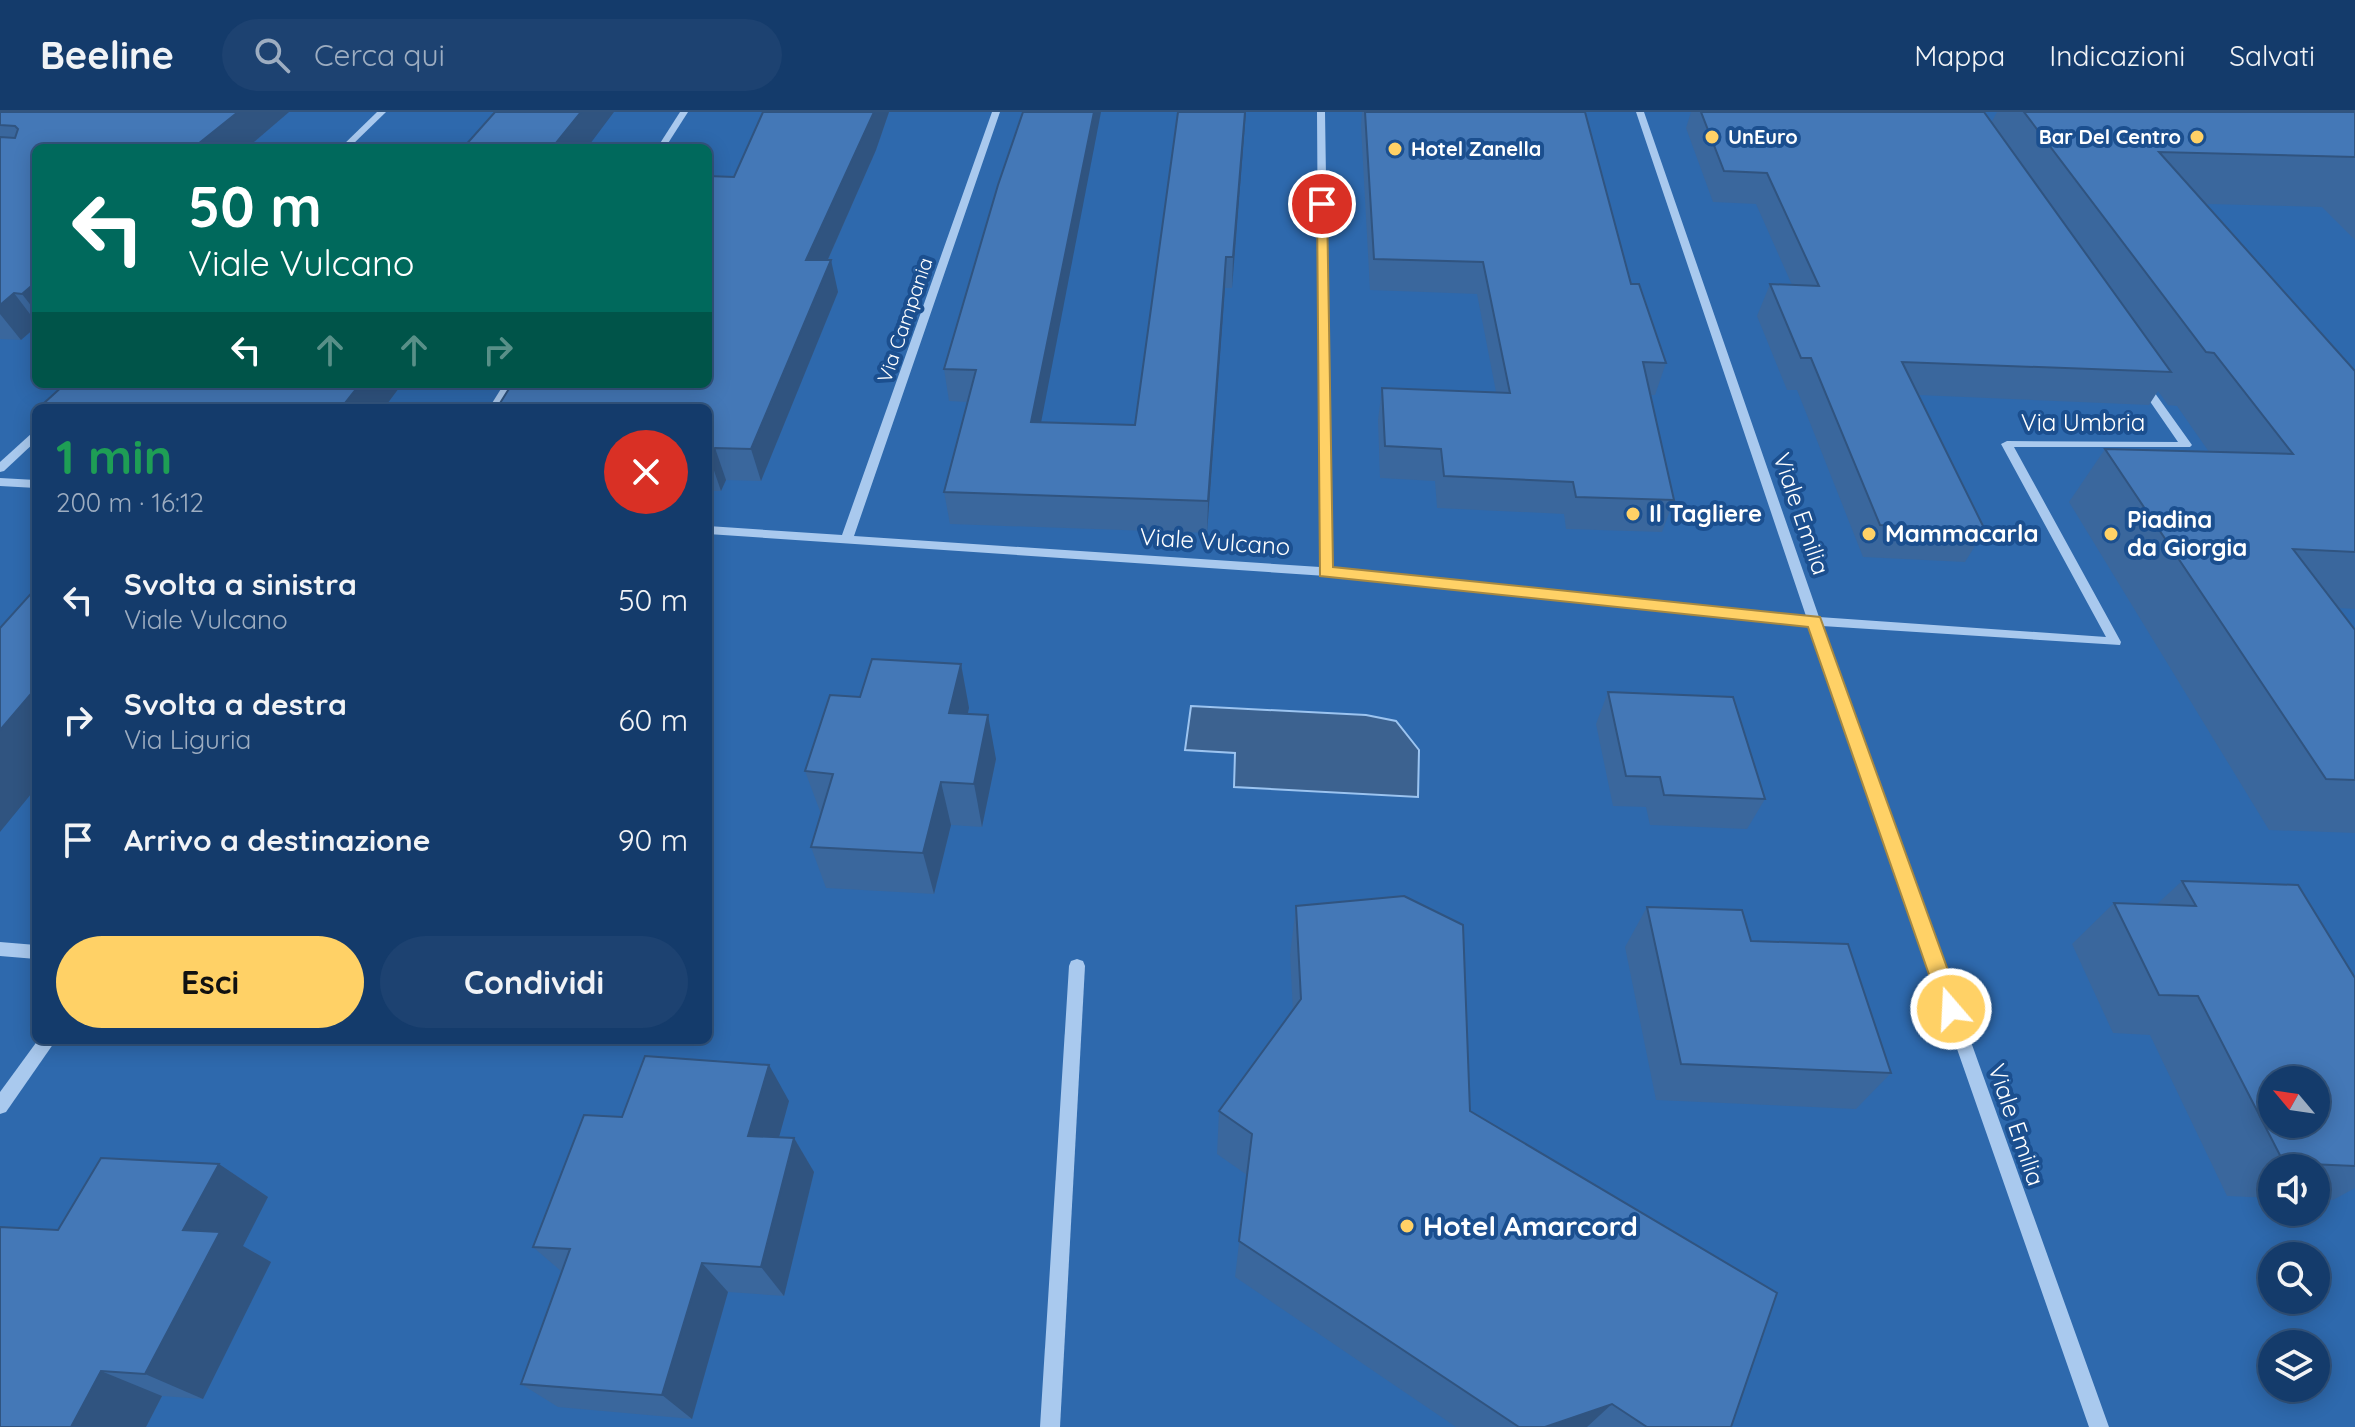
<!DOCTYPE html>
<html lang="it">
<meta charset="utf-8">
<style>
body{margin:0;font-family:Quicksand,sans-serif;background:#1d4271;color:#f1f3f6;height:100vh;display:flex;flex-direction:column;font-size:30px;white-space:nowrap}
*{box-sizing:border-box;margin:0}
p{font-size:26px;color:#9dadc1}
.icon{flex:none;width:44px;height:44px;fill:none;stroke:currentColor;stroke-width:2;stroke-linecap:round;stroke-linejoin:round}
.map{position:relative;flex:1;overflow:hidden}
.drawer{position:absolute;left:32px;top:292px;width:680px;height:640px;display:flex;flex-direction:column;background:#143b6b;border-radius:12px;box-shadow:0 4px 20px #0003,0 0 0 2px #33557e}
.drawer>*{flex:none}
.banner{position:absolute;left:32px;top:32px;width:680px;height:244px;border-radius:12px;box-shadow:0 4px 20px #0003,0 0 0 2px #33557e;background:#00695c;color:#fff;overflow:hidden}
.needle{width:52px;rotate:299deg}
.buttons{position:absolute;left:2258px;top:954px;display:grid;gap:16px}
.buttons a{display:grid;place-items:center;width:72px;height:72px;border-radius:50%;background:#143b6b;box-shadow:0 4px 20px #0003,0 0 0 2px #33557e;font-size:40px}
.pin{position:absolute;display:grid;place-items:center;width:68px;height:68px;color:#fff;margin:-34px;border:4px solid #fff;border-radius:50%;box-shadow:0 2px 8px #0007}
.me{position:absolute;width:88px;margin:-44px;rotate:341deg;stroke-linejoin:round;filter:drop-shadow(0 0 6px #0008)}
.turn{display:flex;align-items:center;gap:28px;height:168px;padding:0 24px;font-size:36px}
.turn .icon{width:104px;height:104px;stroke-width:2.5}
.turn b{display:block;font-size:56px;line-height:68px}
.lanes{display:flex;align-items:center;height:76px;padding:0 24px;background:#0003;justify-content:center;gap:40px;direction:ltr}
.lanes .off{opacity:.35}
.round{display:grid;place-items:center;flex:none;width:84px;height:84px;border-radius:42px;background:#1d4271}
.head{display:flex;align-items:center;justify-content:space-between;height:136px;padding:0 24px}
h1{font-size:48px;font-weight:700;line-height:60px;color:#1e9e55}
.action{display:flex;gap:16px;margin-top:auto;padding:16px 24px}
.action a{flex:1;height:92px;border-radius:48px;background:#ffd166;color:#111;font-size:32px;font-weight:700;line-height:92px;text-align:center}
.action a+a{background:#1d4271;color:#f1f3f6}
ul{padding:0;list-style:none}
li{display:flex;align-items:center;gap:24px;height:120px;padding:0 24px}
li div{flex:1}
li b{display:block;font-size:30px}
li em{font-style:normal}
header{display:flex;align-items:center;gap:48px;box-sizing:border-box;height:112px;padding:0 40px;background:#143b6b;border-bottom:2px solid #33557e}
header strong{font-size:38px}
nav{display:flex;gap:44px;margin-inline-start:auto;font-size:28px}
.search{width:560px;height:72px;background:#1d4271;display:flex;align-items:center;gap:20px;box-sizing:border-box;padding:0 28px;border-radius:44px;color:#9dadc1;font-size:30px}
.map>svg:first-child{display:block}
</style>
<header>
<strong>Beeline</strong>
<div class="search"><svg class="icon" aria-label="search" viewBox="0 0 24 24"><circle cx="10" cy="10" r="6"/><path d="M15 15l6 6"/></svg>Cerca qui</div>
<nav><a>Mappa</a><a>Indicazioni</a><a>Salvati</a></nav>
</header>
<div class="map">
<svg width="2355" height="1315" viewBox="0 0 2355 1315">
<rect width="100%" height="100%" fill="#1b4f8f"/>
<path fill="#2e69ad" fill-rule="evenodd" d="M 0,0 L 2355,0 L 2355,1315 L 0,1315 ZM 36,36 L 708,36 L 708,272 L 36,272 ZM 36,296 L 708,296 L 708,928 L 36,928 ZM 2272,968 L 2316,968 L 2316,1012 L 2272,1012 ZM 2272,1056 L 2316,1056 L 2316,1100 L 2272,1100 ZM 2272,1144 L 2316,1144 L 2316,1188 L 2272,1188 ZM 2272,1232 L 2316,1232 L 2316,1276 L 2272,1276 Z"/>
<path fill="#3c6290" stroke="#9cc4f0" stroke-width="2" d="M 1191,594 L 1366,603 L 1396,609 L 1419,638 L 1418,685 L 1234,675 L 1235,641 L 1185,638 Z"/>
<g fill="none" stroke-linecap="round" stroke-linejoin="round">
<g fill="#a9c9ee" fill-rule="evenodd">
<path d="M 377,0 L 386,0 L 349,36 L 340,36 Z"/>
<path d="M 680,0 L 688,0 L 665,36 L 657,36 Z"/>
<path d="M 992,0 L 1000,0 L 854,424 L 1320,455 L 1317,0 L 1325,0 L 1332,456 L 1806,504 L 1636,0 L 1644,0 L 1819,505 L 2106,525 L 2001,332 L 2007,329 L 2178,330 L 2138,272 L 2139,270 L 2147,270 L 2192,333 L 2190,335 L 2014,335 L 2121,530 L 2120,533 L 1822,514 L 2109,1315 L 2089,1315 L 1809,513 L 1326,464 L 708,422 L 708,414 L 842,423 Z"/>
<path d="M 504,272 L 514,272 L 499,296 L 489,296 Z"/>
<path d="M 36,320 L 36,329 L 4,359 L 0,360 L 0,350 L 32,321 Z"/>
<path d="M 0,366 L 36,368 L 36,376 L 0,374 Z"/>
<path d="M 0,830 L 36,833 L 36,847 L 0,844 Z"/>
<path d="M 1077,847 L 1083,849 L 1085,854 L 1060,1315 L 1040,1315 L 1069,854 L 1071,849 Z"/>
<path d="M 38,928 L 56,928 L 6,1000 L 0,1002 L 0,980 Z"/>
</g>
</g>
<g fill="#3a679d">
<path d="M 0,0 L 289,0 L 247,36 L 36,36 L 36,215 L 21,228 L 0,227 Z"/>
<path d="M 763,0 L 889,0 L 876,38 L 828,148 L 838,180 L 761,369 L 726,368 L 721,379 L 708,379 L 708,296 Z"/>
<path d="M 1246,0 L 1232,176 L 1225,176 L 1207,421 L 950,412 L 944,380 L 967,290 L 949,289 L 944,257 L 998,73 L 1041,310 L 1135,313 Z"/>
<path d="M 1362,0 L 1585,0 L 1631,172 L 1666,251 L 1655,283 L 1650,283 L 1674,388 L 1662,420 L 1566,417 L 1564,402 L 1437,396 L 1435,369 L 1380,366 L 1378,308 L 1382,276 L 1496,280 L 1477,182 L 1370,178 L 1361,14 Z"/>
<path d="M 1691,0 L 1984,0 L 1991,11 L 1997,0 L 2355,0 L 2355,128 L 2322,95 L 2206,92 L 2355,259 L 2355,497 L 2338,496 L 2355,518 L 2355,721 L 2269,718 L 2069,390 L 2105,337 L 2209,340 L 2177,294 L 2168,293 L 2158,279 L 2149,293 L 1918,283 L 1985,418 L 1965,450 L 1863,445 L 1797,278 L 1787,278 L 1757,204 L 1770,172 L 1792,173 L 1756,92 L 1713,90 L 1686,16 Z"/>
<path d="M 65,272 L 402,272 L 384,296 L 46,296 L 43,292 Z"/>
<path d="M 961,552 L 969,596 L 968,602 L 996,647 L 982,715 L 951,713 L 934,782 L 826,776 L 811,735 L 821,702 L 805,659 L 860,585 Z"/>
<path d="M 1608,580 L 1765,687 L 1747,717 L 1650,713 L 1646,695 L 1613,694 L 1596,612 Z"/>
<path d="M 2182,769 L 2355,866 L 2355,1076 L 2333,1088 L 2316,1087 L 2316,1056 L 2272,1056 L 2272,1086 L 2227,1084 L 2150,923 L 2113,921 L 2072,832 L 2114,791 L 2156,793 Z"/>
<path d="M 1296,794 L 1470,999 L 1731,1315 L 1456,1315 L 1235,1165 L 1247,1063 L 1217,1042 L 1219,999 L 1293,899 L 1290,843 Z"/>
<path d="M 1647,795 L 1751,829 L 1891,961 L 1856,997 L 1656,988 L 1625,835 Z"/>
<path d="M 789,989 L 779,1025 L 794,1026 L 814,1060 L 784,1184 L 728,1180 L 692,1307 L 558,1295 L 521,1272 L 562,1160 L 533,1135 L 622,1005 Z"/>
<path d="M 219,1052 L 268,1085 L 243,1134 L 271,1150 L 203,1287 L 162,1284 L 146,1315 L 0,1315 L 58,1118 Z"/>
</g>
<g fill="#305480">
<path d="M 238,0 L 289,0 L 247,36 L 193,36 Z"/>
<path d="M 581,0 L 614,0 L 587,36 L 552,36 Z"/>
<path d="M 874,0 L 889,0 L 876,38 L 814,179 L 806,148 Z"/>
<path d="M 1094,0 L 1101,0 L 1035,342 L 1031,310 Z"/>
<path d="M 1245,0 L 1246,0 L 1232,176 L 1233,145 Z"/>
<path d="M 1226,145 L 1225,176 L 1207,421 L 1208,389 Z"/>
<path d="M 831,148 L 838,180 L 761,369 L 751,337 Z"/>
<path d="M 36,170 L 36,200 L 22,182 Z"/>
<path d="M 14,181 L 36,210 L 36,215 L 21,228 L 0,202 L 0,193 Z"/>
<path d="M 360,272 L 402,272 L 384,296 L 341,296 Z"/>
<path d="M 715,336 L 726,368 L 721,379 L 710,347 Z"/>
<path d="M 961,552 L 969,596 L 958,644 L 949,601 Z"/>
<path d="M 36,576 L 36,676 L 0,720 L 0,618 Z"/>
<path d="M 988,603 L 996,647 L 982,715 L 974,672 Z"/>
<path d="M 941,670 L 951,713 L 934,782 L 923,741 Z"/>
<path d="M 769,953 L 789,989 L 770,1058 L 748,1024 Z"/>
<path d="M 794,1026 L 814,1060 L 784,1184 L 761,1155 Z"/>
<path d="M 219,1052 L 268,1085 L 243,1134 L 271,1150 L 203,1287 L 145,1262 L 183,1118 Z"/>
<path d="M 702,1151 L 728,1180 L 692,1307 L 662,1283 Z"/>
<path d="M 101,1259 L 162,1284 L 146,1315 L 71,1315 Z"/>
<path d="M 1612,1292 L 1587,1315 L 1545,1315 Z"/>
</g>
<g fill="#4478b7" stroke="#305480" stroke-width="2" fill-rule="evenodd">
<path d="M 0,0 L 238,0 L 193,36 L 36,36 L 36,170 L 22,182 L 14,181 L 0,193 L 0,25 L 15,26 L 18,17 L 15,14 L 0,13 Z"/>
<path d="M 495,0 L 581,0 L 552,36 L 463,36 Z"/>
<path d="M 763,0 L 874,0 L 806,148 L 831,148 L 751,337 L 715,336 L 710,347 L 708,347 L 708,296 L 497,296 L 512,272 L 708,272 L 708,64 L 734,65 Z"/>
<path d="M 1023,0 L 1094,0 L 1031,310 L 1135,313 L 1178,0 L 1245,0 L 1233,145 L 1226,145 L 1208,389 L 944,380 L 976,258 L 944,257 L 998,73 Z"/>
<path d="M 1365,0 L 1585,0 L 1631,172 L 1639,172 L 1666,251 L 1643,250 L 1674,388 L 1576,385 L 1573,370 L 1444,364 L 1441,337 L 1385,334 L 1382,276 L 1510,281 L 1483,150 L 1374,147 Z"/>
<path d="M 1701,0 L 1984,0 L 2171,260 L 1902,250 L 1985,418 L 1880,413 L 1811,246 L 1801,246 L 1770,172 L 1819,174 L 1767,61 L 1724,59 Z"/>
<path d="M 2024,0 L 2355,0 L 2355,45 L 2159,40 L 2355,259 L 2355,440 L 2293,437 L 2355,518 L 2355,668 L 2326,667 L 2105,337 L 2293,342 L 2214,241 L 2206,240 Z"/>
<path d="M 65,272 L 360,272 L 341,296 L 103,296 L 43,292 Z"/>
<path d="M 36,476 L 36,576 L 0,618 L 0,516 Z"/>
<path d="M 872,547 L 961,552 L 949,601 L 988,603 L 974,672 L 941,670 L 923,741 L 811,735 L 833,662 L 805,659 L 830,583 L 860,585 Z"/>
<path d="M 1608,580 L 1733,585 L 1765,687 L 1664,683 L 1660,665 L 1626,664 Z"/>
<path d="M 2182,769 L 2298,773 L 2355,866 L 2355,1054 L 2284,1051 L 2198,884 L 2159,883 L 2114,791 L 2196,794 ZM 2272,968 L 2316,968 L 2316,1012 L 2272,1012 Z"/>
<path d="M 1404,784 L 1463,813 L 1470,999 L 1777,1181 L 1731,1315 L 1647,1315 L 1612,1292 L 1545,1315 L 1519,1315 L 1239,1129 L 1252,1022 L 1219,999 L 1301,887 L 1296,794 Z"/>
<path d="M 1647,795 L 1742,798 L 1751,829 L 1848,832 L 1891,961 L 1681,952 Z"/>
<path d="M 645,944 L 769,953 L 748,1024 L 794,1026 L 761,1155 L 702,1151 L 662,1283 L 521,1272 L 570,1137 L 533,1135 L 584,1003 L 622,1005 Z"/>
<path d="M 101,1046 L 219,1052 L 183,1118 L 220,1120 L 145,1262 L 101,1259 L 71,1315 L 0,1315 L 0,1115 L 58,1118 Z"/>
</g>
<path fill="#ffd166" stroke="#a68842" stroke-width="2" d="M 1317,90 L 1327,92 L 1333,455 L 1820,505 L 1962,897 L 1959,904 L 1951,907 L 1944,904 L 1941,897 L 1808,515 L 1320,464 Z"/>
<g fill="#ffd166" stroke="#1b4f8f" stroke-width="3">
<circle cx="1712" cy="25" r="8"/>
<circle cx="2197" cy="25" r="8"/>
<circle cx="1395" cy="37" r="8"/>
<circle cx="1633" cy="402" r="8"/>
<circle cx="1869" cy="422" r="8"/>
<circle cx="2111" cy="422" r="8"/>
<circle cx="1407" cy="1114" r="8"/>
</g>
<g text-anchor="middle" stroke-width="8" stroke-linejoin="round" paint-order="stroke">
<g font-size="20" font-weight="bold" fill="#fff" stroke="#1b4f8f" text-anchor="start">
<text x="1728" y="32">UnEuro</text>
<text x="2181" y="32" text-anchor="end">Bar Del Centro</text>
<text x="1411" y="44">Hotel Zanella</text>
</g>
<g font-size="20" fill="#fff" stroke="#1b4f8f">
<text transform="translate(905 208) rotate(-71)" y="7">Via Campania</text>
</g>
<g font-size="24" fill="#fff" stroke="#1b4f8f">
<text x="2083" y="319">Via Umbria</text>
<text transform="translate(1801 402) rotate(71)" y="8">Viale Emilia</text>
<text transform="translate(1215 430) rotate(4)" y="8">Viale Vulcano</text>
<text transform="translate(2016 1013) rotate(71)" y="8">Viale Emilia</text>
</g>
<g font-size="24" font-weight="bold" fill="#fff" stroke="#1b4f8f" text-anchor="start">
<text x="1649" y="410">Il Tagliere</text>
<text x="2127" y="416">Piadina<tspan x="2127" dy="28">da Giorgia</tspan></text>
<text x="1885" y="430">Mammacarla</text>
</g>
<g font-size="28" font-weight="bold" fill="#fff" stroke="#1b4f8f" text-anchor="start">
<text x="1423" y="1124">Hotel Amarcord</text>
</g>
</g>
</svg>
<div class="buttons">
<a><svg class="needle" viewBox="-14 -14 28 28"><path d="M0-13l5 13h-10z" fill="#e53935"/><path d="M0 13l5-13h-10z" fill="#9dadc1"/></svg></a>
<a><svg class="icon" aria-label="sound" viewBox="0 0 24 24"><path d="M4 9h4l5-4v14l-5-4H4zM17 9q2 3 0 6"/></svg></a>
<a><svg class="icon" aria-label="search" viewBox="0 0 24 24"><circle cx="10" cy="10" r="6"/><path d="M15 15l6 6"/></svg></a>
<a><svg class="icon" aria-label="layers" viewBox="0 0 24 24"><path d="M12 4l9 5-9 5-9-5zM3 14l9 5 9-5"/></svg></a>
</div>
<div class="pin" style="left:1322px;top:92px;background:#d93025"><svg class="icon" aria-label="arrive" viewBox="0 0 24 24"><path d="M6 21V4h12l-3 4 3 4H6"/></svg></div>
<svg class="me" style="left:1951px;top:897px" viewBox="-20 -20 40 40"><circle r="17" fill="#ffd166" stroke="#fff" stroke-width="3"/><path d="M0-11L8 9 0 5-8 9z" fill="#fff"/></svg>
<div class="banner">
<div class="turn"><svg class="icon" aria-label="left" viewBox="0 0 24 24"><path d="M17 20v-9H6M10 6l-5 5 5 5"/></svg><div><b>50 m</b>Viale Vulcano</div></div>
<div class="lanes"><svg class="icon" aria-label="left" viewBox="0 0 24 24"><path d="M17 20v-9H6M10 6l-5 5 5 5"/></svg><svg class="icon off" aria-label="ahead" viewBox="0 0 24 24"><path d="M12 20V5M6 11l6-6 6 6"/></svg><svg class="icon off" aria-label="ahead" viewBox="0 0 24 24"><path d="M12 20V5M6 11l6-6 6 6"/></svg><svg class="icon off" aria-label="right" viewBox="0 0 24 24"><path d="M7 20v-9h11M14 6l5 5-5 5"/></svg></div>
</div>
<section class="drawer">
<div class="head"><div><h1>1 min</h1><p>200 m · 16:12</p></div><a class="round" style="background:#d93025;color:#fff"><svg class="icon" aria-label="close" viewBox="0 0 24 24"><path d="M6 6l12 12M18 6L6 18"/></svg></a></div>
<ul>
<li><svg class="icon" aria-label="left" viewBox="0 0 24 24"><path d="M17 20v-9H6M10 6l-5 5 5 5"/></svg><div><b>Svolta a sinistra</b><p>Viale Vulcano</p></div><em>50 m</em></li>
<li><svg class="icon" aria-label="right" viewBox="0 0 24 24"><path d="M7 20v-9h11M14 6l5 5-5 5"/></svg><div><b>Svolta a destra</b><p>Via Liguria</p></div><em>60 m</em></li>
<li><svg class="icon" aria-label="arrive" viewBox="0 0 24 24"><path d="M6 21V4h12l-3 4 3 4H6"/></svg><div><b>Arrivo a destinazione</b></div><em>90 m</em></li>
</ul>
<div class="action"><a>Esci</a><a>Condividi</a></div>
</section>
</div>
